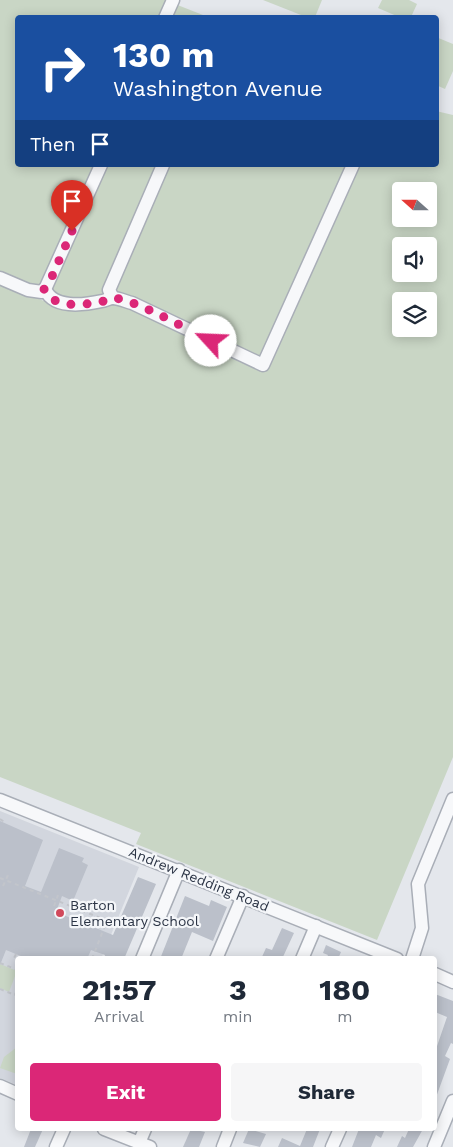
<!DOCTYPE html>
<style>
body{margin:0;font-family:"Work Sans",sans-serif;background:#f6f6f7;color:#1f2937;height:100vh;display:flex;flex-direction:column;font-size:19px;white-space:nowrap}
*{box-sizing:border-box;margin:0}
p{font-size:16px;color:#747a83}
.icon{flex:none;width:28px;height:28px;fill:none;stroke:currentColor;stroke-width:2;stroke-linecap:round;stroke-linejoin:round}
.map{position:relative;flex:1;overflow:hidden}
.drawer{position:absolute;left:15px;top:956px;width:422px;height:175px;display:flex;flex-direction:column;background:#fff;border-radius:5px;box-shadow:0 2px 12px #0003}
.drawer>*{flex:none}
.guide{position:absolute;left:15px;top:15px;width:424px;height:152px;border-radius:5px;box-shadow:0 2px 12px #0003;background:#1a4fa0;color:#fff;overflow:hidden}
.needle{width:32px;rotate:291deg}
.tools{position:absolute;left:392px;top:182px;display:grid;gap:10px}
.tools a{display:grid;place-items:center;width:45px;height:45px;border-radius:5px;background:#fff;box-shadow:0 2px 12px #0003;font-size:25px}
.pin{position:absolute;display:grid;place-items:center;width:42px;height:42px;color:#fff;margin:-51px -21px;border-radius:50% 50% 50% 0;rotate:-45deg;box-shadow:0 0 5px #0007}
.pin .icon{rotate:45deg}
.me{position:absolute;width:55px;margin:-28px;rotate:295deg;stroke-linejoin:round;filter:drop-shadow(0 0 4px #0008)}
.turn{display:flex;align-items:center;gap:18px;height:105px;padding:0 15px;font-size:22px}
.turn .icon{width:65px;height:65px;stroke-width:2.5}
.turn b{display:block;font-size:35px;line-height:42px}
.then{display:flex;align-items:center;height:48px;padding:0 15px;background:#0003;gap:10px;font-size:19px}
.eta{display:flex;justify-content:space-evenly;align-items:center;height:85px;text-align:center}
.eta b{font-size:30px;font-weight:700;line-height:35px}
.primary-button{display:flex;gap:10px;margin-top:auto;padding:10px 15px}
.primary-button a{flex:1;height:58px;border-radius:5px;background:#db2777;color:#fff;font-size:20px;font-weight:700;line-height:58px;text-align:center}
.primary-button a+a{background:#f6f6f7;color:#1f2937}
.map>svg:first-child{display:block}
</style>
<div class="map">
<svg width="453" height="1147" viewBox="0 0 453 1147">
<rect width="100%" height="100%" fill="#e4e7ec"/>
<path fill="#d2d6de" d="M 0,811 L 139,867 L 101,959 L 18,959 L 17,1085 L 0,1078 Z"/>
<g fill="#c9d6c5" fill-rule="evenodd">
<path d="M 0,0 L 167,0 L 159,17 L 18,18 L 18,165 L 95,165 L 44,281 L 39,286 L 34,287 L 0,274 Z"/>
<path d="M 263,0 L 322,0 L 315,17 L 306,17 Z"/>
<path d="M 382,0 L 409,0 L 417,4 L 411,17 L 399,17 L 378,8 Z"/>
<path d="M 175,4 L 208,17 L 169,18 Z"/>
<path d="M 436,37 L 453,44 L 453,71 L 445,89 L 436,85 Z"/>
<path d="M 436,111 L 453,115 L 453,757 L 377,940 L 136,844 L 141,833 L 0,777 L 0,283 L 44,301 L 104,165 L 436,165 ZM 401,191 L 429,191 L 429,219 L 401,219 ZM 401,246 L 429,246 L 429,274 L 401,274 ZM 401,301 L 429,301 L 429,329 L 401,329 Z"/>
<path d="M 0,964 L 17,971 L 9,992 L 0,988 Z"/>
<path d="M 17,1047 L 18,1047 L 17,1074 L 0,1068 L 4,1057 Z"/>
</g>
<g fill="#bbc0ca">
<path d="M 0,821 L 43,840 L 25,886 L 41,892 L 59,848 L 84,858 L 82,862 L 88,865 L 73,901 L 62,896 L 56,912 L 113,935 L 138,877 L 156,884 L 124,959 L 104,959 L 105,955 L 91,950 L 87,959 L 28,959 L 6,950 L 0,965 Z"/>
<path d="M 185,896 L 209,906 L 211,900 L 227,907 L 213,941 L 192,932 L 181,959 L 160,959 Z"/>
<path d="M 282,928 L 294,933 L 282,959 L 261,959 L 266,948 L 272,950 Z"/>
<path d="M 326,945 L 341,952 L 338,959 L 326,959 L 328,955 L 323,953 Z"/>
<path d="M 435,994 L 453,1001 L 453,1044 L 451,1043 L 445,1056 L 450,1059 L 435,1100 L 435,1052 L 447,1017 L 435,1012 Z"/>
<path d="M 31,1129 L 43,1129 L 35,1147 L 24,1147 Z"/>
<path d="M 191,1129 L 205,1132 L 199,1147 L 183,1147 Z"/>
<path d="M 249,1129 L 266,1134 L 260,1147 L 243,1143 Z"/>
<path d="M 307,1129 L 320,1129 L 313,1147 L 278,1147 L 282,1138 L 300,1146 Z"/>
<path d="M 359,1129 L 385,1129 L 381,1138 L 376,1135 L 371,1147 L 352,1147 Z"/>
<path d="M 409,1129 L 423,1129 L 413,1147 L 397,1147 L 402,1136 L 405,1138 Z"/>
</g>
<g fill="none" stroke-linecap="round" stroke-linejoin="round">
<g stroke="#a9aeb7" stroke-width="15">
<g id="minor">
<path d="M 165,18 L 173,0"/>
<path d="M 0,278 L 28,290 L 42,292 L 46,287 L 101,165"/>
<path d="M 45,289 C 53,309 84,305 102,301 C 105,301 109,298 113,298 C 119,298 127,302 132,303 L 263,365 L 353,165"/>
<path d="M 113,298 L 109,290 L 163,165"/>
<path d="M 0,800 L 397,959"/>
<path d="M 142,959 L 179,870"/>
<path d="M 216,959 L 243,896"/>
<path d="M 302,959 L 316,926"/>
<path d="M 412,959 L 422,928 L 418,884 L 453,799"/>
<path d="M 435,974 L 453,982"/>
<path d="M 0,1086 L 18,1094"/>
<path d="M 104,1129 L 150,1147"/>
<path d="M 139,1143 L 145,1129"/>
<path d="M 56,1147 L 64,1129"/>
<path d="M 223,1147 L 230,1129"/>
<path d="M 332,1147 L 340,1129"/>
<path d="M 434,1147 L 453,1101"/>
</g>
</g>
<g stroke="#c2c5cb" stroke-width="2" stroke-dasharray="4 4" stroke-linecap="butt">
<path d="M 0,819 L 6,823"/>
<path d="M 0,878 L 103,919"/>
<path d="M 3,886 L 8,875"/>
<path d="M 54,906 L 58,895"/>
<path d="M 16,954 L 14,958 L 18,959"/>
<path d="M 92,959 L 107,920 L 103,919 L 100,929"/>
<path d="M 0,963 L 18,970"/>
<path d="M 0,989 L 15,995 L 18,988"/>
</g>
<use href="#minor" stroke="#f7f8fa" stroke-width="12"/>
</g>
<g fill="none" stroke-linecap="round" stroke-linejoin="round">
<path stroke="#db2777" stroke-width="9" stroke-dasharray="0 16.2" d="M 72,231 L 50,281 L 44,289 C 53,309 82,305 100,302 C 105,301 110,298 115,298 C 140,302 186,329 211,341"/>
</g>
<circle fill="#d1495b" stroke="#f4f6f9" stroke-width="2" cx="60" cy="913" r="5"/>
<g text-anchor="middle" stroke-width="4.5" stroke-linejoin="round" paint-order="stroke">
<g font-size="14" fill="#2b3445" stroke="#f4f6f9">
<text transform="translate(199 879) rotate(22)" y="5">Andrew Redding Road</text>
</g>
<g font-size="14" fill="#2b3445" stroke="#f4f6f9" text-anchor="start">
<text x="70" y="910">Barton<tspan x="70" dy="16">Elementary School</tspan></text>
</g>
</g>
</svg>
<div class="tools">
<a><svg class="needle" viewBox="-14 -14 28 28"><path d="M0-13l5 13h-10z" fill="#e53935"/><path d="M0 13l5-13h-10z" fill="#747a83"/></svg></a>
<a><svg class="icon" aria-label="sound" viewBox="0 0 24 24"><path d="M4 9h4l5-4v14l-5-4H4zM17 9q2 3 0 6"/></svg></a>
<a><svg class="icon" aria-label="layers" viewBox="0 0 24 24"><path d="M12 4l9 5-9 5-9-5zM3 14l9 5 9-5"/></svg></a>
</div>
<div class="pin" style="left:72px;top:231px;background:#d93025"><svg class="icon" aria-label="arrive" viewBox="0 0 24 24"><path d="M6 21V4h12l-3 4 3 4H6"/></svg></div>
<svg class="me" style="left:211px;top:341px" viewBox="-20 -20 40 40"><circle r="19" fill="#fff"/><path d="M0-13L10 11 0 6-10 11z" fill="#db2777"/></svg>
<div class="guide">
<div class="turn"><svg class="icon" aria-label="right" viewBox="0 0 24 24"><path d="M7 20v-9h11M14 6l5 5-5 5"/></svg><div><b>130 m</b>Washington Avenue</div></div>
<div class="then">Then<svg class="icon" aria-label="arrive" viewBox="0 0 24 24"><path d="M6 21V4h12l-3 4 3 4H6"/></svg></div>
</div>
<section class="drawer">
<div class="eta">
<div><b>21:57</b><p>Arrival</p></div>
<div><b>3</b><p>min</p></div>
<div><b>180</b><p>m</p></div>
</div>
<div class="primary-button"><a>Exit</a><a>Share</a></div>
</section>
</div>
